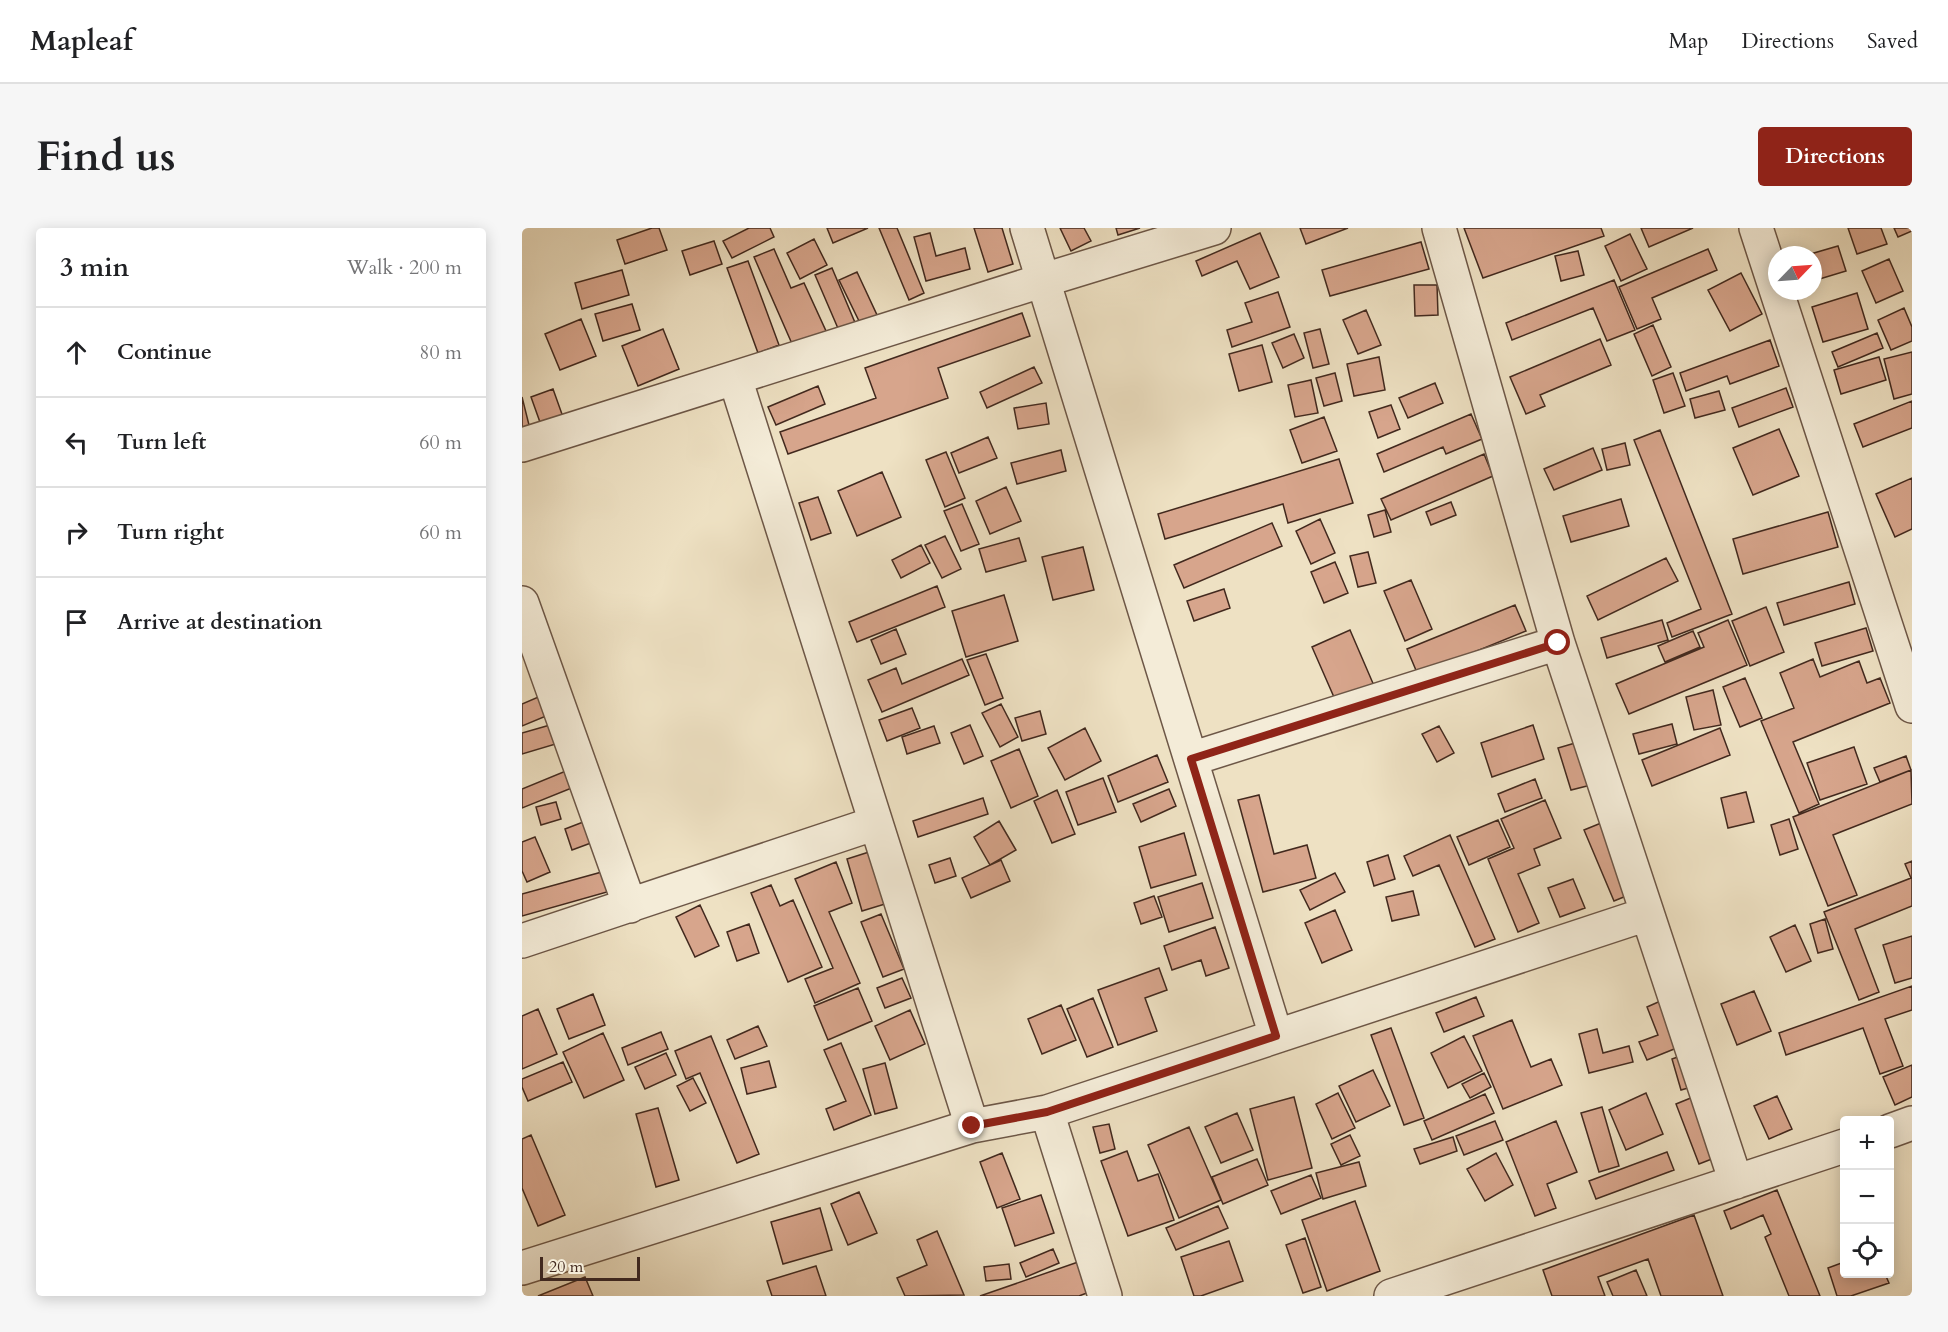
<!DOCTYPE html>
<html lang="en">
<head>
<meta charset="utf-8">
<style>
  body { margin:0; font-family:Cardo,serif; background:#f6f6f6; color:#202124 }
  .controls { position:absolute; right:18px; bottom:18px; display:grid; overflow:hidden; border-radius:6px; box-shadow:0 3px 15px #0003 }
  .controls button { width:54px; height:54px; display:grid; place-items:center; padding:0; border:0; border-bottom:2px solid #e0e0e0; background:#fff; color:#202124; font:30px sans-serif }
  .compass { position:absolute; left:1246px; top:18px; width:54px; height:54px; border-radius:50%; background:#fff; box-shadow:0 3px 15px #0003; rotate:65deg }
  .scale { position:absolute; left:18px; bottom:15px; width:100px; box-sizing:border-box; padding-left:6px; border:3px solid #42291e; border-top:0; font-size:16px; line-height:21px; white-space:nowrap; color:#42291e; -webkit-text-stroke:4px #f4ecd8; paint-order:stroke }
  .stop { position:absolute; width:18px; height:18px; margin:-14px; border:4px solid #8f2418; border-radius:50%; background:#fff }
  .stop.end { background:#8f2418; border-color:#fff; box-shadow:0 2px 6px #0008 }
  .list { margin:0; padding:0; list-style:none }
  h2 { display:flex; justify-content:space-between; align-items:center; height:78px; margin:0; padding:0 24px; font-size:26px }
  h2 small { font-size:20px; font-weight:400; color:#757577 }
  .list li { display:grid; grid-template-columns:39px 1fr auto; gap:18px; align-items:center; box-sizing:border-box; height:90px; padding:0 24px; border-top:2px solid #e0e0e0 }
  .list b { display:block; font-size:22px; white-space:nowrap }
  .list em { font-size:20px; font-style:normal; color:#757577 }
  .icon { flex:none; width:33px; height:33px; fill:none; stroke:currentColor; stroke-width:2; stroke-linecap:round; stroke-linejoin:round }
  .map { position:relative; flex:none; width:1390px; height:1068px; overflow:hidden; border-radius:6px }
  header { display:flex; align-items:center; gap:36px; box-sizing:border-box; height:84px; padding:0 30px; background:#fff; border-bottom:2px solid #e0e0e0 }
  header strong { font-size:28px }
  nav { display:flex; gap:33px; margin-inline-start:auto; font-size:21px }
  .intro { display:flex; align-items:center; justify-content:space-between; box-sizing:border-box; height:144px; padding:0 36px }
  h1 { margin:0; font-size:42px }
  .button { padding:15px 27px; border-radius:6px; background:#8f2418; color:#fff; font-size:21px; font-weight:700 }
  main { display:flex; gap:36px; padding:0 36px }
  aside { flex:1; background:#fff; border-radius:6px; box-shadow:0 3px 15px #0003 }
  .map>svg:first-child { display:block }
</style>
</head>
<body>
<header>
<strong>Mapleaf</strong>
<nav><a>Map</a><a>Directions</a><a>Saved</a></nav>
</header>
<div class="intro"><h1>Find us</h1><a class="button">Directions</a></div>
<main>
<aside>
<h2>3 min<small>Walk · 200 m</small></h2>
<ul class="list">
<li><svg class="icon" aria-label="ahead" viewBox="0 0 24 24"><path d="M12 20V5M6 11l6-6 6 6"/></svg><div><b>Continue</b></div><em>80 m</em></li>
<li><svg class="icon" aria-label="left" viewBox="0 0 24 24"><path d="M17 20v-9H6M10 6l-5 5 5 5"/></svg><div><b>Turn left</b></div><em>60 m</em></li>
<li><svg class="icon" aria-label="right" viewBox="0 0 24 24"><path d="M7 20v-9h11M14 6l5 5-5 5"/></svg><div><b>Turn right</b></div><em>60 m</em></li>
<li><svg class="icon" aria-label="arrive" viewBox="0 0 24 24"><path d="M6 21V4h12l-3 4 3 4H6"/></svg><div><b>Arrive at destination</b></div></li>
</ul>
</aside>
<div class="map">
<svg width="1390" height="1068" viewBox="0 0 1390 1068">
  <rect width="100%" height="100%" fill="#eee1c3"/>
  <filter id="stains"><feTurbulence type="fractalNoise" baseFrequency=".00333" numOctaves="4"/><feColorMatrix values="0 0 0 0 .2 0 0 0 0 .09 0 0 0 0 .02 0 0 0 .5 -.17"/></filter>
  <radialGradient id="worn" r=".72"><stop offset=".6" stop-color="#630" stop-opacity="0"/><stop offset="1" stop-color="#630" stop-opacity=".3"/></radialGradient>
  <!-- building -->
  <path fill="#d7a58c" stroke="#42291e" stroke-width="1.5" d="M130,0h7l8,22 -42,14 -8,-24z
    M227,0h21l4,9 -42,21 -9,-17z
    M305,0h41l-35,15z
    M357,0h18l27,65 -15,7z
    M452,0h28l11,36 -25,8z
    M538,0h24l7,13 -20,10z
    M594,0h24l-22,7z
    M778,0h48l-42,16z
    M942,0h137l3,8 -121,42z
    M1119,0h52l-44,19z
    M1326,0h33l6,16 -30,10z
    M1372,0h18v3l-14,6z
    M408,5l6,23 29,-8 5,21 -44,12 -12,-44z
    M738,5l19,44 -29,12 -13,-28 -35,15 -6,-15z
    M1108,6l17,35 -26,12 -16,-35z
    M292,11l13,26 -27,14 -13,-26z
    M192,13l8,23 -32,11 -8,-24z
    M899,14l8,27 -99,27 -8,-26z
    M1316,18l8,25 -33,10v-26h-6z
    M252,21l17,39 13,-5 22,48 -33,15 -39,-89z
    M1186,21l9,21 -65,28 9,21 -24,10 -18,-42z
    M1056,23l6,24 -23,6 -6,-25z
    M1367,31l14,32 -27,12 -14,-32z
    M226,33l31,84 -21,8 -31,-85z
    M310,40l24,57 -16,8 -25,-58z
    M100,42l7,25 -47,14 -7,-26z
    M335,44l20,43 -17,8 -21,-43z
    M1219,45l21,41 -32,17 -22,-41z
    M1092,52l21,50 -28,11 -14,-33 -81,32 -6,-17z
    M892,57h23l1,30 -23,1z
    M756,64l12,35 -58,20 -5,-17 25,-8 -7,-19z
    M1335,65l11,36 -45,13 -11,-35z
    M110,76l8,26 -37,11 -8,-27z
    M1382,80l8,19v14l-21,9 -13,-30z
    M844,82l15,35 -23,9 -15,-34z
    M500,85l8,23 -92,32 10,30 -160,56 -8,-22 96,-34 -11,-30z
    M59,91l15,37 -36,14 -15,-36z
    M1131,97l18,42 -19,9 -18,-42z
    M141,101l16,40 -41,17 -16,-40z
    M798,101l9,35 -16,4 -9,-35z
    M1355,105l6,15 -45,19 -6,-15z
    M772,106l10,24 -21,10 -11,-25z
    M1078,111l11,26 -71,30 5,11 -19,8 -16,-37z
    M1248,112l9,26 -49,18 -3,-8 -41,15 -6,-18z
    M740,117l10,37 -33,9 -10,-37z
    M1390,124v42l-18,5 -10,-40z
    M857,129l6,33 -31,6 -7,-32z
    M1357,129l7,23 -45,14 -7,-24z
    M512,139l8,16 -55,25 -7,-16z
    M813,145l7,28 -18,5 -8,-28z
    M1151,145l12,33 -21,7 -11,-33z
    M789,152l7,33 -23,4 -7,-32z
    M913,155l8,20 -35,15 -9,-20z
    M296,158l7,18 -49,21 -8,-18z
    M1264,160l7,19 -54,20 -7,-19z
    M31,161l10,28 -22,8 -10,-28z
    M1197,163l6,19 -30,8 -5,-19z
    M0,169l8,32 -8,2z
    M1390,173v27l-49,19 -9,-23z
    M524,175l3,21 -31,5 -4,-21z
    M869,177l9,24 -22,9 -9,-26z
    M949,186l11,25 -36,15 -3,-7 -59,25 -7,-18z
    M802,189l13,34 -35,12 -12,-33z
    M1257,201l20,47 -46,19 -20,-47z
    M1138,202l72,184 -60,23 -5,-14 34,-14 -67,-169z
    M466,209l9,21 -38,15 -8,-20z
    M1103,215l5,22 -23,5 -5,-21z
    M1071,220l9,22 -48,20 -10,-21z
    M539,222l5,21 -49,13 -6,-21z
    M424,224l19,46 -20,9 -19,-47z
    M962,226l9,22 -102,44 -10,-21z
    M817,231l14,44 -65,20 -5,-19 -118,35 -7,-25z
    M360,244l19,45 -44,19 -19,-45z
    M1390,250v51l-17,8 -19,-43z
    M484,259l15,34 -31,13 -14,-33z
    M296,269l13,36 -20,7 -12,-37z
    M1099,271l8,27 -58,16 -8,-26z
    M929,274l5,13 -25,10 -5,-13z
    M440,276l17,40 -18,7 -17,-40z
    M863,282l6,22 -17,5 -6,-22z
    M1306,284l10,35 -95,27 -10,-35z
    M798,291l15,34 -24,11 -15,-33z
    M750,295l10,23 -98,42 -10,-23z
    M423,308l16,33 -19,9 -17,-33z
    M497,310l7,23 -40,11 -7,-23z
    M399,317l9,18 -29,15 -9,-18z
    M561,319l11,43 -41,10 -11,-43z
    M846,324l8,31 -18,4 -8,-31z
    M1144,330l12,23 -80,39 -11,-24z
    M813,334l13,31 -24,10 -13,-31z
    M889,352l21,49 -27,12 -21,-50z
    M1327,354l6,22 -71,21 -7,-22z
    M415,358l8,21 -88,35 -8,-20z
    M702,361l6,19 -36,13 -7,-20z
    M482,367l14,46 -52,16 -14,-46z
    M993,377l11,26 -108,44 -11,-26z
    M1244,379l18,45 -34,14 -18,-45z
    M1140,392l6,20 -61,18 -6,-20z
    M1206,392l19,45 -118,49 -13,-30 88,-37 -6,-14z
    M1344,400l7,23 -51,15 -7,-23z
    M374,401l10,25 -25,10 -10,-24z
    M828,402l25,58 -38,16 -25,-57z
    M1171,403l7,16 -35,15 -7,-16z
    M464,426l17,44 -18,7 -18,-45z
    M440,431l7,16 -87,37 -14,-32 28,-12 6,16z
    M1291,431l7,18 39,-16 8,22 13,-5 10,25 -97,39 26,62 -20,9 -38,-92 33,-13 -14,-35z
    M1223,450l17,40 -22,9 -17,-40z
    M1191,462l8,35 -27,5 -8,-33z
    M28,464l8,19 -36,15v-22z
    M479,476l17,33 -18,10 -18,-34z
    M390,480l8,20 -33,13 -8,-21z
    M518,483l6,23 -24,7 -7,-23z
    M42,493l5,19 -47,14v-21z
    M1150,496l5,20 -38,10 -6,-20z
    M448,497l13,31 -19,8 -13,-31z
    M1011,497l11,34 -52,18 -11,-34z
    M412,498l6,17 -33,11 -5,-17z
    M917,498l15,27 -17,9 -15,-28z
    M563,500l16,33 -36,19 -17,-32z
    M1198,500l10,27 -78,31 -10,-26z
    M1060,513l13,43 -24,6 -13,-42z
    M1332,519l13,37 -47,16 -13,-37z
    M497,521l19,47 -27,12 -20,-47z
    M635,527l11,27 -50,20 -10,-26z
    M1384,528l5,14 -31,12 -6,-14z
    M56,538l6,17 -62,25v-19z
    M1389,542l1,34 -79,31 24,60 -29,11 -35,-89z
    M581,550l13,34 -38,13 -12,-33z
    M1013,551l7,19 -37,14 -7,-18z
    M647,561l7,17 -35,16 -8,-18z
    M535,562l18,44 -23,9 -18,-42z
    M1224,564l8,30 -26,6 -7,-30z
    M737,567l15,59 33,-9 9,33 -53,14 -25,-92z
    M461,570l5,16 -70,23 -5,-16z
    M1023,572l16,38 -27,11 6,16 -22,9 21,49 -21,9 -30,-73 26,-11 -13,-29z
    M34,574l5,17 -20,6 -5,-18z
    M69,591l8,21 -27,10 -7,-21z
    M1267,591l9,30 -18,6 -9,-30z
    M976,592l12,27 -41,18 -12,-28z
    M477,593l17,29 -26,15 -16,-28z
    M1084,593l30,71 -22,9 -30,-71z
    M662,605l12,42 -45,13 -12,-41z
    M928,607l45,104 -20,8 -36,-82 -26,11 -9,-20z
    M13,609l15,35 -23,10 -5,-11v-29z
    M347,624l16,52 -23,7 -15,-52z
    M866,627l7,24 -21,7 -7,-24z
    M428,630l6,18 -21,7 -6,-18z
    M479,632l9,21 -39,17 -9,-20z
    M1390,633v45l-57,23 24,63 -20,8 -35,-88 87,-34 -6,-14z
    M314,634l16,41 -23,9 31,71 -45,20 -10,-24 28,-11 -38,-89z
    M87,642l5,20 -92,26v-22z
    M813,645l10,19 -35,18 -10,-20z
    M1051,651l12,29 -25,9 -12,-29z
    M680,655l11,35 -44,14 -11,-35z
    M249,657l9,21 13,-6 29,67 -34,15 -37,-89z
    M891,663l6,24 -27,6 -6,-24z
    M632,668l8,21 -21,7 -7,-21z
    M178,677l19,41 -24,11 -19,-40z
    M813,682l17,40 -30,13 -17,-40z
    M359,686l23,55 -21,8 -22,-55z
    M1303,691l8,30 -15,4 -8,-29z
    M227,696l10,29 -22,8 -10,-29z
    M1273,697l16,36 -25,11 -16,-35z
    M693,699l14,41 -23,8 -5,-16 -29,10 -8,-24z
    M1390,708v42l-17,5 -12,-38z
    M637,740l8,22 -22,8 12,33 -39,14 -20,-55z
    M380,750l9,20 -26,10 -8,-20z
    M1390,758v24l-27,9 18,47 -23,8 -17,-46 -77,27 -7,-22z
    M336,760l14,33 -44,19 -14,-34z
    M1232,763l17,40 -34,14 -16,-41z
    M71,766l12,31 -36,14 -12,-30z
    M954,769l8,19 -40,16 -8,-19z
    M571,770l20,49 -26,10 -20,-48z
    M1143,771l19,46 -37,15 -8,-18 19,-7 -11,-28z
    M539,777l15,35 -34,14 -14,-35z
    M16,781l19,45 -35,15v-53z
    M388,782l15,34 -35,16 -15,-34z
    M990,792l19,47 20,-8 11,26 -59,24 -30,-73z
    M236,798l9,20 -32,13 -8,-19z
    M869,800l33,90 -20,7 -33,-90z
    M1075,801l6,24 26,-7 4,16 -44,11 -10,-39z
    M139,804l7,17 -40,16 -6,-17z
    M81,805l21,47 -40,18 -21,-46z
    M189,808l48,118 -22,9 -37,-90 -14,6 -11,-28z
    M942,808l18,35 -34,17 -17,-35z
    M319,815l30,72 -37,15 -8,-21 20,-8 -22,-51z
    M144,825l10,22 -31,14 -10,-22z
    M1164,826l9,32 -14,4 -9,-31z
    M247,833l7,26 -29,7 -6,-26z
    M41,834l9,20 -44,19 -6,-14v-8z
    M363,835l12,45 -22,6 -12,-45z
    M1390,837v32l-17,8 -12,-28z
    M851,842l17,36 -34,16 -17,-36z
    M962,845l7,14 -21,11 -8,-14z
    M171,850l13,25 -16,8 -13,-25z
    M816,865l17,35 -23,11 -16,-35z
    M1124,865l17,41 -37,16 -17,-40z
    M963,866l9,19 -62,27 -8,-19z
    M1176,867l24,60 -23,9 -23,-60z
    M1255,868l15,33 -23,10 -15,-33z
    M772,869l18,71 -44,12 -18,-71z
    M1080,879l17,59 -20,6 -18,-59z
    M136,880l21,72 -23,7 -20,-73z
    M715,885l16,37 -32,13 -16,-36z
    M973,893l8,19 -39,15 -8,-19z
    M1034,893l21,51 -30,12 9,24 -21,8 -29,-74z
    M587,896l6,25 -15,4 -7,-26z
    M667,899l32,73 -42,18 -31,-73z
    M9,907l34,80 -27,11 -16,-38v-49z
    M828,907l10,21 -19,9 -10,-21z
    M931,909l4,14 -37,13 -6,-15z
    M605,923l11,30 20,-7 16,46 -46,16 -27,-75z
    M1145,924l7,18 -78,29 -7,-18z
    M480,925l18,46 -23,9 -17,-46z
    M974,925l17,32 -28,16 -18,-32z
    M735,931l11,26 -45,19 -11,-27z
    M837,934l7,24 -43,13 -7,-26z
    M789,947l10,23 -40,16 -10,-23z
    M1255,962l43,106h-31l-24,-59 6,-3 -8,-19 -32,14 -7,-18z
    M337,964l18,41 -29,12 -17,-41z
    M519,967l13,38 -39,13 -13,-38z
    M833,973l25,70 -53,20 -25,-71z
    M696,978l10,22 -52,22 -10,-22z
    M298,980l12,42 -49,14 -12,-42z
    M1172,987l29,81h-62l-13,-37 -50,18 7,19h-53l-9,-26z
    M415,1003l27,64 -59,1 -8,-18 30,-13 -10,-25z
    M783,1010l16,49 -18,6 -17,-48z
    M707,1013l14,40 -42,15h-7l-13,-39z
    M531,1021l6,14 -33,14 -6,-14z
    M559,1033l11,30 -13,5h-99z
    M1322,1034v12h41l4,9 -38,13h-14l-9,-28z
    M487,1036l2,15 -25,2 -2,-14z
    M294,1038l10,30h-54l-5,-15z
    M1114,1042l11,26h-34l-6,-14z
    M63,1049l8,19h-55z"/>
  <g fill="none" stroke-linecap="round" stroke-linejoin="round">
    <!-- minor casing -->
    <g stroke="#6d5747" stroke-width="36">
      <path id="minor" d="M505,0l249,808
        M917,0l119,415 178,539
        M1234,0l156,478
        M213,150l237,748
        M0,217l522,-165 170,-52
        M0,375l108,303
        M669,531l367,-116
        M0,713l354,-118
        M525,884l58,184
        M1368,903l22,-8
        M0,1040l450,-142 75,-14 600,-198
        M869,1068l453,-150"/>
    </g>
    <!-- minor -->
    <use href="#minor" stroke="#f4ecd8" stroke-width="33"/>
  </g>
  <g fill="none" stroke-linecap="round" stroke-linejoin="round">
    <!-- route -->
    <path stroke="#8f2418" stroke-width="8" d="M450,898l75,-14 229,-76 -85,-277 367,-116"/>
  </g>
  <rect width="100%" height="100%" filter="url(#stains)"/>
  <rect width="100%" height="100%" fill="url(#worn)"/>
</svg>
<div class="controls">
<button>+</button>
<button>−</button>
<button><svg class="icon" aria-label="locate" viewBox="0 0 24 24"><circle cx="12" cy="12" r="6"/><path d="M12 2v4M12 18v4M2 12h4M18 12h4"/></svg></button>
</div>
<svg class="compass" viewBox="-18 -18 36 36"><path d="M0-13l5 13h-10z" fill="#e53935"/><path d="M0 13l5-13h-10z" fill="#757577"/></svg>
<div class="scale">20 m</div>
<div class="stop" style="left:1036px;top:415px"></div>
<div class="stop end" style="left:450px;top:898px"></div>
</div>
</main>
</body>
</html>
